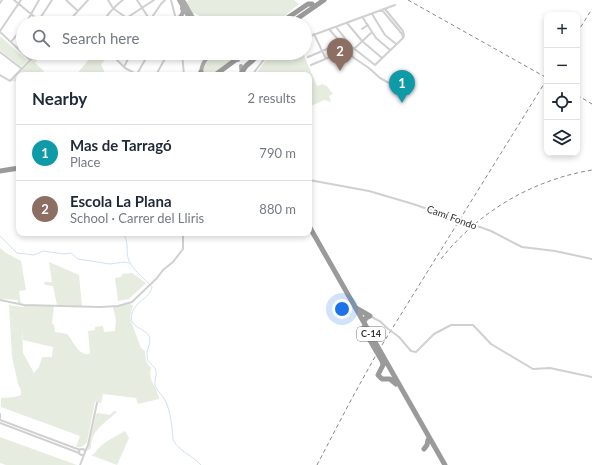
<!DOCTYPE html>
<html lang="en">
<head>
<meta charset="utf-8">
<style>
  body { margin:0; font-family:Lato,sans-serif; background:#f2f2f3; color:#1f2937 }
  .controls { position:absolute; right:12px; top:12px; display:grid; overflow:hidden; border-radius:8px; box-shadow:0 2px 6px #0003 }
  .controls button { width:36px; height:36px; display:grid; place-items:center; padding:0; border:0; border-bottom:1px solid #e0e1e3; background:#fff; color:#1f2937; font:20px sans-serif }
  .you { position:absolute; left:342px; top:309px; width:14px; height:14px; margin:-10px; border:3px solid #fff; border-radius:50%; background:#1a73e8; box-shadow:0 0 0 6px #1a73e833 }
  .badge { display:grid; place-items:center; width:26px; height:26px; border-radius:50%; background:#e63946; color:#fff; font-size:13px; font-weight:700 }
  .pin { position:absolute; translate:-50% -33px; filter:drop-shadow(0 1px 2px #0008) }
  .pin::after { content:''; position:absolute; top:21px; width:14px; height:12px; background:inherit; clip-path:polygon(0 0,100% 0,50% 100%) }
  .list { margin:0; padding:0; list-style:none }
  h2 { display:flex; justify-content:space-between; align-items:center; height:52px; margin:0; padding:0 16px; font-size:17px }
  h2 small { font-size:13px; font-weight:400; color:#747a83 }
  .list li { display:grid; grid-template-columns:26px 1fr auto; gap:12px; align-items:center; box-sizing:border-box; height:56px; padding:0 16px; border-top:1px solid #e0e1e3 }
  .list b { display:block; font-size:15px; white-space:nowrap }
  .list p { margin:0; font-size:13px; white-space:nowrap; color:#747a83 }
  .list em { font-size:13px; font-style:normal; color:#747a83 }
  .icon { flex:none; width:22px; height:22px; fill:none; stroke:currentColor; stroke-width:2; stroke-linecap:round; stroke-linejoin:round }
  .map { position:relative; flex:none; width:592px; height:465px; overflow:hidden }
  .search { position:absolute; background:#fff; box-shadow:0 2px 6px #0003; left:16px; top:16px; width:296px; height:44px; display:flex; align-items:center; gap:10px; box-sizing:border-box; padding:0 14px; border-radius:22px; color:#747a83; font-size:15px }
  .panel { position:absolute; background:#fff; box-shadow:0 2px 6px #0003; left:16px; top:72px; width:296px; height:164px; border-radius:8px }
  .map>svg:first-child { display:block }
</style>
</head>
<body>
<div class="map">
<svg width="592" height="465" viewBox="0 0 592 465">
  <rect width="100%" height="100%" fill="#fff"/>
  <!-- green -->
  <path fill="#e6ecdf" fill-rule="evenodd" d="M189,0h105l5,4 -23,19h-61l-12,-6 -3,1v-2l-6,-3 -1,2 -7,-13z
    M0,36l26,23 1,2 -5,5h-2l-20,-16z
    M38,53h5l-8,10 9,8 -4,4h-21v7l-7,-1z
    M94,53h4l1,3 2,1 4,-3 3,3 -7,7 4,9 -4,2h-25z
    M271,53h32l14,33 6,-2 2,2 1,-1 7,9 -4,2 2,6 -7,-2 -15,7v-32h-54z
    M218,54l8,1 7,4 -22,16h-8c0,-11 6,-17 15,-21z
    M0,248l6,5 15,8 5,29 -7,1 2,13 -3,-1 -1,-3 -17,-1z
    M49,262l30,13 3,31 -25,-1 -4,-19 -8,-1 -1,-3h8z
    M132,273l14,10 -17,16 -11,2 -3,-23 6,-1 1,-3z
    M129,304l4,1 -2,7 -1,6 9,25 2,5 4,3c0,6 1,13 6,16 -4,14 7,20 8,32l-21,5 -2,-6 -33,-4 -2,9 -6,-1 -8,40c-3,4 -6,6 -11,5l4,-11 -79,-29v-9l14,-1 6,-2v-5l-3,-6 -6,-28 -3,-51 15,2v-1h30l-2,17 2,2 1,7 12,2c7,7 10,21 22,20l1,-1 -2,-22 7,-1v-3l8,-1 1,6 11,-1 1,-11 -3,-13zM22,324l1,16 30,7 -1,10h-10l-3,10 -5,6 -11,-20z
    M114,411l3,1c-11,10 -27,19 -26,36l-4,3 9,-37 2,-1 12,2z
    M125,431l4,7 -12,27 -26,-10 3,-1c8,-12 19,-16 31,-23z
    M0,437l8,3 69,25h-71l-6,-2z"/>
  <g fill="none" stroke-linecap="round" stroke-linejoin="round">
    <!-- stream -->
    <path stroke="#cfe2ee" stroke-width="1" d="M123,233c6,10 3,15 5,25 2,10 17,21 24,29 -1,10 -16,14 -20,26 -4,15 13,15 17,23 3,6 -3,14 -2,20 0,8 8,9 9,15 1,5 -2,10 -1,15 3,6 9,11 11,16 5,12 6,25 7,38 8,13 19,15 28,25
      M0,236l17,17 17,2 9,-4 21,3 7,-1 7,6 32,5 14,-2 5,1"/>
    <!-- street -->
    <path stroke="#d0d0d0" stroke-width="2" d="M14,0l28,23
      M66,0l12,11
      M108,0l5,8
      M137,0l13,20
      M171,0l6,23
      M0,3l2,-3
      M114,9l20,14
      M382,10l20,24 1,4 1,-2 -1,-5 -18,-22
      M372,14l13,21 11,9
      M71,18l5,5
      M363,18l13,20 14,12
      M176,19l3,-3h4l2,3v4
      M26,23l13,-23
      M37,23l15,-23
      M67,23l21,-23
      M101,23c7,-8 13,-17 22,-23
      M119,23l35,-23
      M148,23l13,-19 4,-4
      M347,23l15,18 20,17
      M336,27l16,20 23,18 28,-27
      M329,29l25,29 15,10 11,10 29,16
      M362,29l6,-4
      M0,31l21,-31
      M0,32l30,28
      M314,34l12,25
      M305,38l90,-33
      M11,42l12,-15
      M17,48l6,-6
      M354,49l18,-17
      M0,52l22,17
      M110,53l15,15 13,7
      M182,53l2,22
      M308,57l33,-14
      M311,65l36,-15
      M124,67l7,-14
      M137,74l12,-21
      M0,75l10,6 27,-28
      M156,75l12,-22
      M252,75l17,-22
      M309,180l60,11 44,13 41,14
      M480,227l11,4 31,16 33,4 37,8
      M0,300l24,5 76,2 18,-1 14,-4 25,-24 6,-8 10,-8 10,-13v-16
      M370,316l11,6 6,6
      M399,337l12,14 5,1 18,-18 17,-9h22l18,19 42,25 17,-1 42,9
      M0,414v4
      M0,420l80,30
      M0,423l79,30
      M79 452a3 3 0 1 1 6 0a3 3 0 1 1-6 0Z
      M85,452l3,-7 9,-42
      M80,465l4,-10"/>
    <!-- primary -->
    <path stroke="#ababab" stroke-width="4" d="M179,0l13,23
      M183,0l13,23
      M181,16l2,-4 -1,-4
      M228,53l5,3
      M241,66l1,9
      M201,75c0,-10 4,-18 14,-22"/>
    <!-- highway -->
    <path stroke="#9a9a9a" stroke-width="5" d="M280,23l28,-19h4
      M291,23l33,-23
      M242,72l4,-6 15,-13
      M199,75l2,-3
      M215,75l30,-22
      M0,171l19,-3
      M309,226l136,239
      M356,308l14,8 -4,2 -2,4
      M364,327v3l18,31 1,4 -5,10 4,4h8l6,5
      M424,449l3,-4 1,-5"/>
    <!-- rail -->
    <path stroke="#888" stroke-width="1" stroke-dasharray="4 3" stroke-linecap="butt" d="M408,0l139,78
      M577,33l15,-24
      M577,95l15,9
      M441,259c37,-47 91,-79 151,-89
      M382,345l165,-266
      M317,465l34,-65 25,-45"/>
    <!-- street-bridge -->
    <path stroke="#d0d0d0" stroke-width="2" d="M454,218l26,9
      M387,328l12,9"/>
    <!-- primary-bridge -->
    <path stroke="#ababab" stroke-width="4" d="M233,56l5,4"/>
  </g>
  <g text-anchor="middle" stroke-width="4" stroke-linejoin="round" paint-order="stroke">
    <!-- shield labels -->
    <rect fill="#fff" stroke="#707070" stroke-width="1" x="357" y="327" width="28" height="14" rx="3"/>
    <g font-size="9" font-weight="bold" fill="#333">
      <text x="371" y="337">C-14</text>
    </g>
    <!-- street labels -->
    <g font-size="10" fill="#333" stroke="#fff">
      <text transform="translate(452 217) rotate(20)" y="4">Camí Fondo</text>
    </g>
  </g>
</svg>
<div class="controls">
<button>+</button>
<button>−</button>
<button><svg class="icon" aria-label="locate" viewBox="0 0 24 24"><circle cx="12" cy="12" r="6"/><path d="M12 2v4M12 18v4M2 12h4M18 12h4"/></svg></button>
<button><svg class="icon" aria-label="layers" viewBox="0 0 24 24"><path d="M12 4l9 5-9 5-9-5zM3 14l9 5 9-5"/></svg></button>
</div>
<div class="you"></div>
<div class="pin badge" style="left:402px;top:103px;background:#0f9aa8">1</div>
<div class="pin badge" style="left:340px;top:71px;background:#8d6e63">2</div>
<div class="search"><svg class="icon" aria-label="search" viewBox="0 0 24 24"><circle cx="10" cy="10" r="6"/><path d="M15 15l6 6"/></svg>Search here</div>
<section class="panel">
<h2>Nearby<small>2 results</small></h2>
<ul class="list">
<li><span class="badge" style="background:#0f9aa8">1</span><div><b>Mas de Tarragó</b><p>Place</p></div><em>790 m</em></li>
<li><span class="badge" style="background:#8d6e63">2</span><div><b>Escola La Plana</b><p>School · Carrer del Lliris</p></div><em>880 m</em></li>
</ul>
</section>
</div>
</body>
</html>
